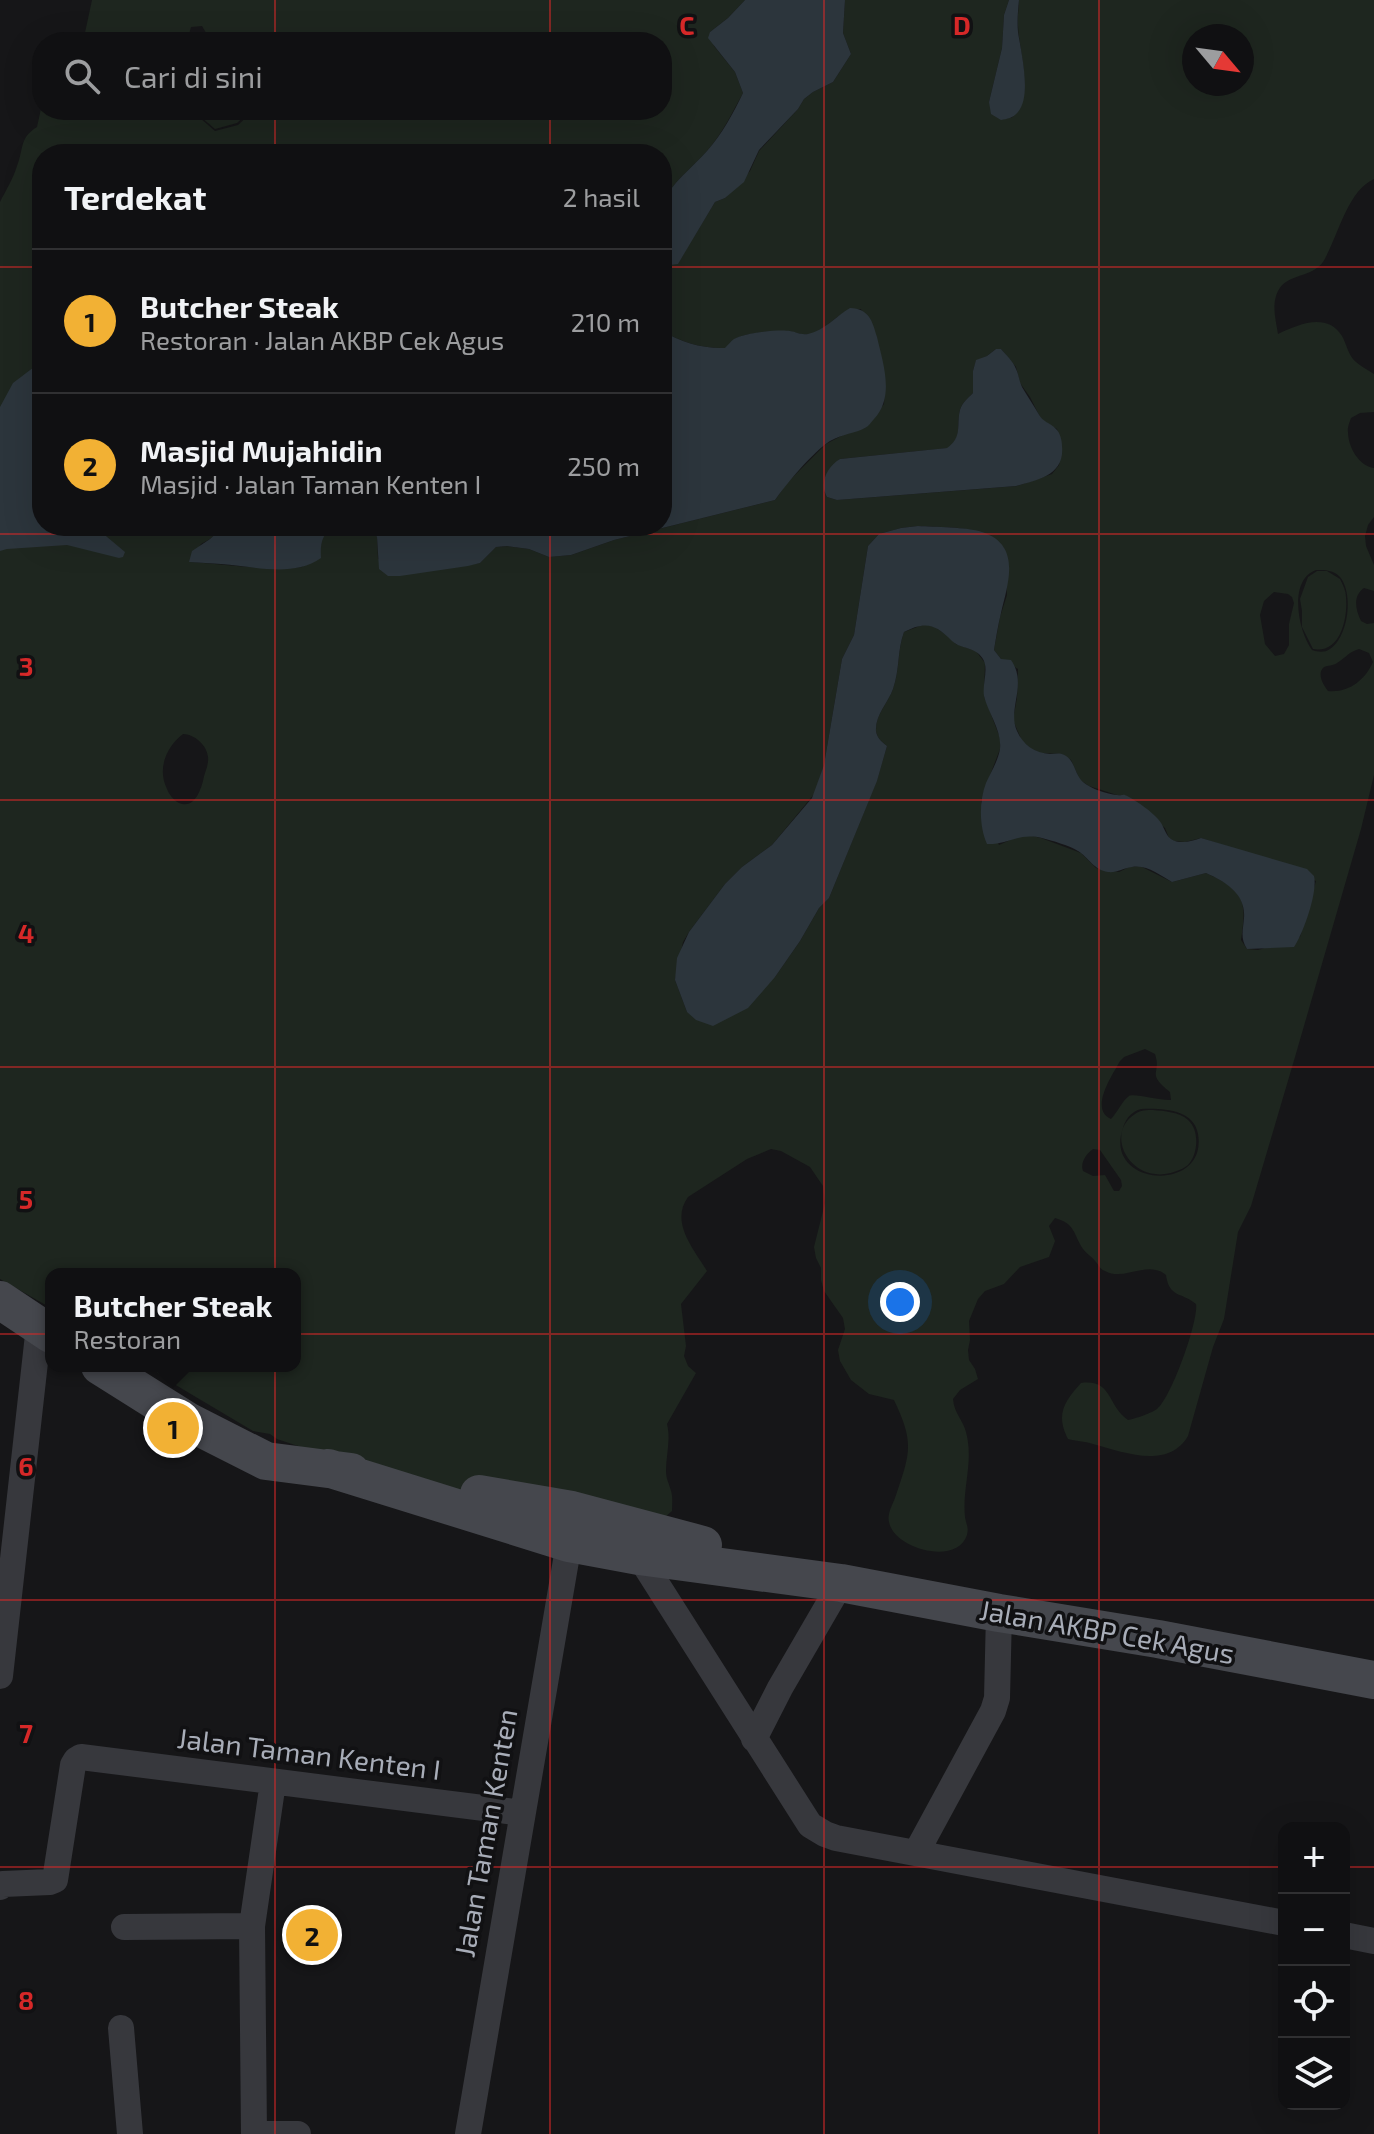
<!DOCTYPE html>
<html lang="id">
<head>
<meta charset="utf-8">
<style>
  body { margin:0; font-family:"Exo 2",sans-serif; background:#19191b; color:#f1f3f6 }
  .controls { position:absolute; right:24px; bottom:24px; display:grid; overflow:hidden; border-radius:16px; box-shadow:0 8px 32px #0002 }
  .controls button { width:72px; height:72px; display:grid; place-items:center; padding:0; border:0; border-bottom:2px solid #303032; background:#101012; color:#f1f3f6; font:40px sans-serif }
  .compass { position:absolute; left:1182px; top:24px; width:72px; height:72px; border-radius:50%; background:#101012; box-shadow:0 8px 32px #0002; rotate:119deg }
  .you { position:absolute; left:900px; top:1302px; width:28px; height:28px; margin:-20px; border:6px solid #fff; border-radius:50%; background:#1a73e8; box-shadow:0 0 0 12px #1a73e833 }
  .badge { display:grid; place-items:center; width:52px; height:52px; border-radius:50%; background:#f2b134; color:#111; font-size:26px; font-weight:700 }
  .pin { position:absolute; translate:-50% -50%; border:4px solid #fff; box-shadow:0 2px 8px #0006 }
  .popup { position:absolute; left:45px; top:1268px; width:256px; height:104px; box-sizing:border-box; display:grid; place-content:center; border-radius:16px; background:#101012; filter:drop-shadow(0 2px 6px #0005); font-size:26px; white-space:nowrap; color:#9c9d9f }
  .popup b { font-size:30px; color:#f1f3f6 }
  .popup::after { content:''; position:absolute; left:50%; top:100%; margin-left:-16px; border:16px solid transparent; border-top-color:#101012 }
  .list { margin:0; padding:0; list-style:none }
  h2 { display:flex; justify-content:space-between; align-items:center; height:104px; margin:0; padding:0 32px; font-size:34px }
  h2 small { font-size:26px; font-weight:400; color:#9c9d9f }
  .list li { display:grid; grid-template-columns:52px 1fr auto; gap:24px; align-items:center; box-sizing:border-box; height:144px; padding:0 32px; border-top:2px solid #303032 }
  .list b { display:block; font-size:30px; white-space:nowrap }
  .list p { margin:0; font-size:26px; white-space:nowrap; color:#9c9d9f }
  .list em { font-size:26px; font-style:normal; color:#9c9d9f }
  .icon { flex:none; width:44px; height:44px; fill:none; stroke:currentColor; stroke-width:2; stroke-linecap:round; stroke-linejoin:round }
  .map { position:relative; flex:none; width:1374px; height:2134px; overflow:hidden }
  .search { position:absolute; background:#101012; box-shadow:0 8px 32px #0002; left:32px; top:32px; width:640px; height:88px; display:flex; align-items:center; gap:20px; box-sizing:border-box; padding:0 28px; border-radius:32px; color:#9c9d9f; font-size:30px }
  .panel { position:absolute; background:#101012; box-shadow:0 8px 32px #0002; left:32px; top:144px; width:640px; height:392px; border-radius:32px }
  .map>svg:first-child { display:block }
</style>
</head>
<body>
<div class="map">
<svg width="1374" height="2134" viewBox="0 0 1374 2134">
  <rect width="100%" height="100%" fill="#161618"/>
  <!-- green -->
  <path fill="#1e261f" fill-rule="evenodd" d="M92,0h653l-17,18 -18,14 4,14 21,26 8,21c-11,20 -21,41 -36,58 -16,18 -35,31 -45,53v-50h-620v372h182l-14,13 -9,5 -11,18c37,2 74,9 112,5l18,-19 3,-11 6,-8 7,-3 34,1 7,10 1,22 80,8 22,-4 16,-16 11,-1 22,3 20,8 22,-2 43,-15 161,-40 12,-17 39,-39 19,-10 20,-6 19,-24 1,-22 -24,-73c-24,-1 -29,19 -50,25 -8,2 -12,-1 -19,-2 -11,-3 -48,1 -57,7 -2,1 -8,8 -9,9 -23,1 -45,-6 -64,-17v-65l16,-3 37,-61 10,-4 25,-27 9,-20 39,-42 6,-10 9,-7 20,-10 18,-28 -8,-21 2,-33h164l-5,15 -2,33 -13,54 22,16c25,-20 8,-65 7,-92 -1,-9 1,-17 1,-26h355v179c-27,12 -36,58 -51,83 -11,16 -36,11 -45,29 -7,14 -2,29 0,43 21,-10 49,-22 64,2 4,7 6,17 11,23 5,6 15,11 21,15v38l-14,1 -9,5c-1,3 -4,10 -3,14 0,15 11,34 26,36v49l-6,8 -3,11 1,10 8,19v26l-10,-3c-11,8 -9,20 -3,33l6,3 7,-1v152l-13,54 -66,228 -44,149 -13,26 -14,87 -11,28 -25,89c-20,34 -65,16 -95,8 -9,-3 -17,-3 -25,-5 -13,-25 -3,-38 13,-56 32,-4 26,23 47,37 6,-1 24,-7 29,-11 14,-10 42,-89 39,-105 -14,-12 -27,-6 -30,-29 -19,-16 -41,7 -61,-4 -5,-2 -5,-4 -9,-9 -4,-5 -9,-8 -13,-13 -10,-15 -7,-25 -28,-31l-6,8 6,15 -6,16 -29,10 -16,17 -19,7 -7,8 -9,22 1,19 -2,10 1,10 6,9 3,10 -18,11 -7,9c1,14 10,21 13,33 8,30 -4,56 -1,85 1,7 4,10 2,18 -10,31 -73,14 -78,-13 -2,-8 3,-16 6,-24 15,-45 20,-54 -1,-98l-25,-6 -18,-14 -11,-19 -2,-11 7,-21 -2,-11 -19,-27 -3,-11v-12l-5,-10 -2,-11 11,-44 -2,-17 -13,-19 -29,-16 -10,-2 -24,10 -59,38c-18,25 5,51 19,74l-26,33 5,42 -2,10 4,10 8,7 -29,51c4,16 -1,31 -1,47 0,8 3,12 5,20 2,6 1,13 1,20l-8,7 -64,7 -263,-66 -60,-20 -7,-5 -17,-3 -84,-50 -21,-15h147v-92h-244v34l-51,-29v-1077c6,-12 13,-23 17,-36 7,-17 2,-28 20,-39l5,-23v6h153l5,8 15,13 23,-6 16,-15h408v-68h-383l-14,-8 -12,8h-45v-6l-6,-10 -11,1 -4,15h-104zM1194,36h48v48h-48zM996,349h5l15,18 4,16 10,14 10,20 7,7 10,5 5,21 -3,15 -7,9 -35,12 -180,14 -10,-3 -3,-5 16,-33 108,-11c15,-11 8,-23 12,-38 2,-7 8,-12 13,-17v-22l3,-10 11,-5zM918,526c31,2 64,-2 86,22l3,47 -7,22 -6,33 7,9 17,10 -1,29 -4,22 9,21 8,7 10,5 22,1 9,6 9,20 9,6 28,9h5l43,33 4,10 5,3 11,1 16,-4 31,10 84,33 -16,56 -42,13 -11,-1 -6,-9c6,-40 4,-49 -35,-67l-34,9 -32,-16 -11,1 -10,5 -23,-4 -15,-15 -40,-15 -13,-3 -11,2 -18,8 -18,-43 3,-11 16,-42v-11l-16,-42 1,-33 -9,-12 -20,-7 -7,-7 -14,-10 -10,-3 -21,8c-7,19 -4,37 -11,57 -5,14 -18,26 -17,42 1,7 5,10 11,15l-10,34 -48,118 -10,10 -19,33 -25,36 -88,35 -12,-32 8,-38 6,-10 36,-48 17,-17 30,-22 43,-52 9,-28 18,-106 12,-24 14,-89 11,-12 22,-6zM1316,570c9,0 18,0 24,7 14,17 8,60 -10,72 -6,4 -12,3 -18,1 -14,-19 -24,-70 4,-80zM1274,592l14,2 4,3 2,6 -5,21v21l-5,9 -9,2 -10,-12 -5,-29 4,-14zM1359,649l10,4 4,9c-8,18 -24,31 -45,29 -4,-5 -12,-17 -4,-24 4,-2 9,-1 13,-4 10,-6 10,-10 22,-14zM183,734c11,0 24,11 25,23 1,9 -4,16 -5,24 -3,11 -9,28 -24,22 -6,-3 -10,-9 -12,-14 -10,-20 -1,-42 16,-55zM1145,1049l10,5c7,21 -10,18 15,38l1,8c-10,1 -37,-7 -42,-4 -7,5 -12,17 -18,23 -22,-10 1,-43 9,-58l4,-4zM1141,1109c20,-1 53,0 57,25 10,59 -92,53 -76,-3 3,-11 8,-19 19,-22zM1093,1149l7,1 21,30 1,6 -3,5h-5l-9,-16 -12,1 -10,-5c-3,-8 3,-17 10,-22z
    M197,110h54l-14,13 -22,6 -14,-12z
    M1317,571h10l13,8c3,6 6,12 6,18 2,22 -6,57 -33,52l-11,-22v-16l-2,-12 8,-22z
    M1153,1110c11,1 27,2 35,10 12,10 10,35 0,45 -6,5 -16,8 -23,9 -37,5 -60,-41 -30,-60 5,-4 12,-4 18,-4z"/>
  <!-- water -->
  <path fill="#2c353c" d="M745,0h100l-2,33 8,21 -18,28 -20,10 -9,7 -6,10 -39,41 -15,32 -19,16 -10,4 -37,62 -16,2v-62c10,-22 29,-35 45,-53 15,-17 26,-37 36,-58l-8,-21 -27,-34 2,-6 18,-14z
    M1009,0h10c-1,11 -2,21 -1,32 3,20 14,64 0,80 -5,6 -11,7 -17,8l-10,-6 -2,-12 13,-54 2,-33z
    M850,308c19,1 22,12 27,29 6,26 18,60 -3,82 -3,3 -5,7 -9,9 -9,5 -23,6 -35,13 -17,11 -43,42 -55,59l-161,40 -43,15 -22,2 -20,-8 -22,-3 -11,1 -16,16 -12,3 -68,10h-12l-9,-7 -2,-32 -9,-11h207l4,2 14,-2h69v-195c19,11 41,18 63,17 3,-3 6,-7 9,-9 9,-6 45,-10 56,-8 7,1 10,4 18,3 16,-3 28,-18 42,-26z
    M996,349h5c5,6 12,12 15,20 3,6 3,12 6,18 5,9 11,17 16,26 5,10 12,9 18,16 4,3 6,12 6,17 3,29 -24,34 -46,40l-179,14 -10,-3c-8,-14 0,-30 13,-38l107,-11c16,-11 9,-23 13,-38 2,-7 8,-12 13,-17v-22l3,-11 11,-4z
    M42,361v165h52l31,26 -2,5 -4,1 -52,-13 -60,4 -7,2v-144l13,-24z
    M224,526h112c-14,6 -16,18 -15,32 -28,20 -68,8 -100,6 -10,-1 -21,-1 -32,-2l3,-11 18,-12z
    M918,526c17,1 49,1 64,6 40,13 26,51 19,81 -3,12 -5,25 -7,37l7,9 10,1c17,24 -4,49 6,71 6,14 18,22 33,23 4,0 8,-1 12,0 13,4 12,20 21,28 8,7 24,12 34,13 9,1 4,-2 12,2 9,5 22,14 29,22 6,6 7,16 13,20 9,6 21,2 30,-1l106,31 7,7c4,16 -11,58 -20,71l-47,2c-7,-11 -4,-18 -3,-31 2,-24 -18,-36 -38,-45l-34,9c-12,-7 -26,-18 -40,-15 -9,1 -15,6 -24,5 -14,-2 -19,-14 -30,-21 -10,-6 -25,-10 -36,-13 -23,-6 -35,7 -55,6 -8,-18 -8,-43 -1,-61 5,-11 12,-22 14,-34 2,-19 -12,-36 -16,-53 -2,-12 5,-27 -1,-37 -8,-13 -21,-9 -31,-18 -17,-17 -26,-20 -48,-9 -7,19 -4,37 -11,57 -5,14 -18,26 -17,42 1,7 5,10 11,15l-10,35 -48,117 -10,10 -19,33 -25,36 -27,31 -35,18 -17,-6 -9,-8 -12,-32 2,-22 12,-26 36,-48 17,-17 30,-22 40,-47 12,-33 18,-106 12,-24 14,-89 11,-12 22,-6z"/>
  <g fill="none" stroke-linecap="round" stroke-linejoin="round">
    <!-- minor -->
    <path stroke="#37383d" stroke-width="26" d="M639,1556l171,269 15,9 11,4 448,85
      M0,1676l39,-350
      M754,1739l26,-51 61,-105
      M916,1853l77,-142 4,-13 2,-85
      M0,1887l3,-3 47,-2 5,-2 18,-115 3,-5 5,-3 441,56
      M124,1927l128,-1
      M1344,1935l30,6
      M121,2028l9,106
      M254,2134l-2,-208 21,-144
      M255,2134h43
      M468,2134l101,-591"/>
    <!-- secondary -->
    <path stroke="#45474d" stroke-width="38" d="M0,1300l51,34
      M100,1366l89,56 77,39 85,11
      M328,1468l241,75 70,13 202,27 158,30 159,26 216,41
      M479,1494l93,16 131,35"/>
  </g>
  <!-- grid -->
  <path fill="none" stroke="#d62828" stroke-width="2" stroke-opacity="0.55" d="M275,0v42M550,0v42M824,0v2134M1099,0v2134M275,110v44M550,110v44M0,267h42M662,267h712M275,526v1608M550,526v1608M0,534h1374M0,800h1374M0,1067h1374M0,1334h1374M0,1600h1374M0,1867h1284M1344,1867h30"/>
  <g text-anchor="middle" stroke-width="7" stroke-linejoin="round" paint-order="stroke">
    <!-- street labels -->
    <g font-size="28" fill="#a8adb8" stroke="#111113">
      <text transform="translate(1107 1632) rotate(10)" y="10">Jalan AKBP Cek Agus</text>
      <text transform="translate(309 1754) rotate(7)" y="10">Jalan Taman Kenten I</text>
      <text transform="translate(486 1833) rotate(-80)" y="10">Jalan Taman Kenten</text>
    </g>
  </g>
  <g font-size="26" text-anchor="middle" font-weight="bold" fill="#d62828" stroke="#111113" stroke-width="7" stroke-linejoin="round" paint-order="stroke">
    <text x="687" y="35">C</text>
    <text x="962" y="35">D</text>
    <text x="26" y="676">3</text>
    <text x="26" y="943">4</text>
    <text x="26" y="1209">5</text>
    <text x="26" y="1476">6</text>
    <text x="26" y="1743">7</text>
    <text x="26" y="2010">8</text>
  </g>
</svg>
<div class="controls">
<button>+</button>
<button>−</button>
<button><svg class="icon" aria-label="locate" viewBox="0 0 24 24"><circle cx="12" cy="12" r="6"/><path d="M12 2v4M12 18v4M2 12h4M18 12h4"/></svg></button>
<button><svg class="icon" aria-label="layers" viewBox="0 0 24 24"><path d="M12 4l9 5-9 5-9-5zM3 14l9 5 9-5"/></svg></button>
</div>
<svg class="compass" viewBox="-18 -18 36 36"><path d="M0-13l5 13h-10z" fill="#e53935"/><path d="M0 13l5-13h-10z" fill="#9c9d9f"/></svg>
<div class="you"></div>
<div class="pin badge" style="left:173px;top:1428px">1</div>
<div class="popup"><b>Butcher Steak</b>Restoran</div>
<div class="pin badge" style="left:312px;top:1935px">2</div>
<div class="search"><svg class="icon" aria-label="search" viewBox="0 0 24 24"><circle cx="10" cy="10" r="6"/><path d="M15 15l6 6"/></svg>Cari di sini</div>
<section class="panel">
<h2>Terdekat<small>2 hasil</small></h2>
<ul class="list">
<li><span class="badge">1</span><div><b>Butcher Steak</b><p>Restoran · Jalan AKBP Cek Agus</p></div><em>210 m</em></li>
<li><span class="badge">2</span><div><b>Masjid Mujahidin</b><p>Masjid · Jalan Taman Kenten I</p></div><em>250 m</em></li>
</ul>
</section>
</div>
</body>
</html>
